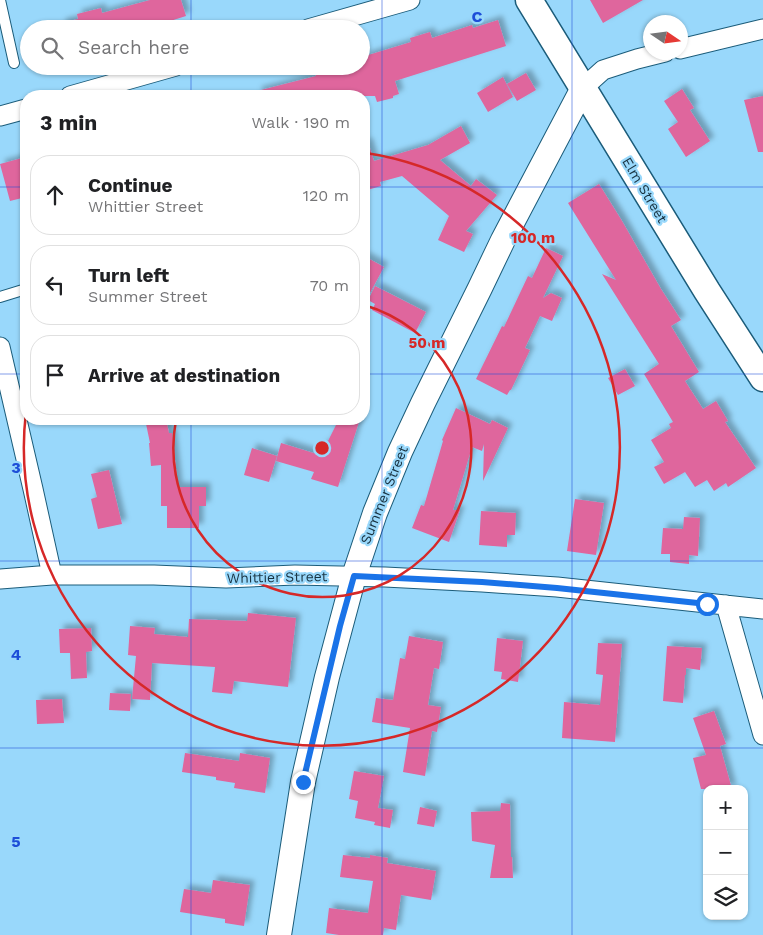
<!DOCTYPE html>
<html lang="en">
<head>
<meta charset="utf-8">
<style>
  body { margin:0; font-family:"Work Sans",sans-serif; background:#f2f2f2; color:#202124 }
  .controls { position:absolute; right:15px; bottom:15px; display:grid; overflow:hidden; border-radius:10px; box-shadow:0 1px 4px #0004 }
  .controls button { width:45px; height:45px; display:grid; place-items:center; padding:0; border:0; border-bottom:1px solid #e0e0e0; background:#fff; color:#202124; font:25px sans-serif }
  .compass { position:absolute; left:643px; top:15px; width:45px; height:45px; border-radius:50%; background:#fff; box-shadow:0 1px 4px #0004; rotate:103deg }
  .stop { position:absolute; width:15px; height:15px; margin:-11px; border:4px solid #1a73e8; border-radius:50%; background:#fff }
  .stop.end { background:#1a73e8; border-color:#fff; box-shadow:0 1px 5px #0008 }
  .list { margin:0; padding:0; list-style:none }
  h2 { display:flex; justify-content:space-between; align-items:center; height:65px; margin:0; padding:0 20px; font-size:21px }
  h2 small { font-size:16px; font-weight:400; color:#757577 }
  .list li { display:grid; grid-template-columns:32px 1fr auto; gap:15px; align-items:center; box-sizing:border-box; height:80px; margin:0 10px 10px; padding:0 10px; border:1px solid #e0e0e0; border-radius:20px }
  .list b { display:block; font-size:19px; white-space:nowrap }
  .list p { margin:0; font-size:16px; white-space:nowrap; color:#757577 }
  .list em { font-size:16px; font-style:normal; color:#757577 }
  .icon { flex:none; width:28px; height:28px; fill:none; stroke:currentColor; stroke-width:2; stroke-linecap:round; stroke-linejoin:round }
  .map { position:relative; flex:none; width:763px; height:935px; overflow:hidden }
  .search { position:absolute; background:#fff; box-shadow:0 1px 4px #0004; left:20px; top:20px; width:350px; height:55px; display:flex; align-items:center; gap:12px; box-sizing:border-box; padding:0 18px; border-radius:28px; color:#757577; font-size:19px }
  .panel { position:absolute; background:#fff; box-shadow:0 1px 4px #0004; left:20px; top:90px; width:350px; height:335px; border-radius:20px }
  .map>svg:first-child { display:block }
</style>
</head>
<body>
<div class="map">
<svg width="763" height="935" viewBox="0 0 763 935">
  <defs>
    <filter id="shadow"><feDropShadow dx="4.5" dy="-4.5" stdDeviation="2.5" flood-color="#0004"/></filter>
  </defs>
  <rect width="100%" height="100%" fill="#99d8fb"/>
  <!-- building -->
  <path fill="#df669d" filter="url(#shadow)" d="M150,0h31l5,16 -19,6v-2l-32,9h-73l-1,-6 17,-4 -1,-5 24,-6 1,5z
    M590,0h53l-40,23z
    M498,20l8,26 -111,35 4,13 -6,2v2l-16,4 -2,-6h-117l-1,-5 59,-15 -1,-2 27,-8h19v-6l5,-1 -1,-3 46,-14 -1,-4 20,-6 2,6 40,-13 1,3z
    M526,73l10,17 -19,11 -10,-17z
    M503,77l10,20 -25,15 -11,-19z
    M682,89l12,19 -4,2 20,31 -24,16 -18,-28 10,-7 -14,-21z
    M763,96v56h-5l-14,-52z
    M461,126l9,17 -30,17 31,26 5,-7 21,16 -31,36 7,3 -9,18 -26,-12 11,-24 -47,-40 -22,6 1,4 -17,5v-48l4,-1 6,19 54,-16z
    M22,158l4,18v8l-3,1 3,12 -16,4 -10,-37z
    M599,184l23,37 39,68 20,31 -10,6 28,46 -14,9 18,28 13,-8 12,20 -3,1 31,46 -28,19 -2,-4 -12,8 -7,-11 -12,7 -10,-15 -21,12 -10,-17 10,-5 -13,-22 20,-12 -2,-4 4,-2 -29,-48 15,-10 -57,-90 14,6 -48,-77z
    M546,248l17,8 -20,42 8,-5 11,5 -10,23 -12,-5 -15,32 5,2 -19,40h-1l-3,5 -31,-16 26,-53 2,1 24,-51 4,2z
    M364,256l20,11 -20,37z
    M375,286l51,26 -11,21 -43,-23 3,-6 -7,-4z
    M625,369l10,17 -17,9 -10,-17z
    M456,408l34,16 2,-4 16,8 -25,53 1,-37 -2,7 -10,-4 -19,63h7l-11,32 -37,-14 9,-23 3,1 19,-65 -1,-1z
    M145,419h21l3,14h3l6,54h28v19h-7v22h-32v-22h-6v-41l-10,1 -2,-23h1z
    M339,419h21l-22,68 -27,-8 3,-7 -38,-11 5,-18 39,12 3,-11 3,1z
    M252,448l25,8 -8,26 -25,-7z
    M109,470l13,54 -24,5 -7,-30 6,-2 -6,-23z
    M575,499l29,4 -8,52 -29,-4z
    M481,511l35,2 -1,22h-8v12l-28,-2z
    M684,517l16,1 -2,38 -9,-1v9l-19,-2v-8h-9l2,-26 20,1z
    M248,613l48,5 -8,69 -54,-6 -2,13 -20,-2 3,-25 -63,-4 -2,37 -18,-1 4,-43 -8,-1 2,-29 25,2 -1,6 34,3 1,-18 58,2z
    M91,628l1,23 -6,1 1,26 -16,1 -1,-26h-10l-1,-24z
    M409,636l34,6 -4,27 -5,-1 -6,37 13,2 -4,25 -5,-1 -7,45 -22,-4 7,-44 -38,-6 4,-24 17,2 7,-42 5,1z
    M497,638l26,3 -5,41 -17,-3 1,-7 -8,-1z
    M598,643l24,1 -7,98 -53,-4 2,-36 36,3 3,-30 -7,-1z
    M667,646l35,2 -2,22 -14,-2v7h-1l-2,28 -20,-2z
    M110,693l21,1 -1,17 -21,-1z
    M62,699l2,24 -27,1 -1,-24z
    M714,711l12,33 -6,2 12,43h-31l-8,-31 13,-3 -13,-37z
    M185,753l54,8 1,-8 30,5 -5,35 -31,-5 1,-5 -19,-3v-3l-34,-5z
    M354,771l30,5 -6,32 15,2 -3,18 -16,-3 1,-3 -20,-4 3,-17 -9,-2z
    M501,803l9,1 1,53h1l1,21h-23l5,-33 -23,-4 -1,-29 29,-1z
    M420,807l17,4 -3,16 -17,-3z
    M343,855l27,3v-3l18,3 -1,5 49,8 -5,29 -30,-5 -5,35 -12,-2 -1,7h-44l-13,-2 3,-25 39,5 5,-32 -33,-4z
    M213,880l37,5 -6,41 -19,-3v-4l-45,-7 4,-23 27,4z"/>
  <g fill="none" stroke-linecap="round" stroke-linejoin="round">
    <!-- service casing -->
    <g stroke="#1b5c7a" stroke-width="12">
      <path id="service" d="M0,0l14,63
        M0,297l26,-8"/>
    </g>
    <!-- minor casing -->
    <g stroke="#1b5c7a" stroke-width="21">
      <path id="minor" d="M308,29l102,-29
        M680,49l83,-20
        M583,88l20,-18 34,-11 28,-7
        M70,96l106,-30
        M0,116l26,-7
        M0,347l33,142 19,86
        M0,579l52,-4h102l72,3 69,-3 90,2 97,5 75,5 206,22
        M726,605l37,130"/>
    </g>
    <!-- tertiary casing -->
    <g stroke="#1b5c7a" stroke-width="26">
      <path id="tertiary" d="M279,935l24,-153 24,-105 27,-101 21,-63 25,-61 23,-49 57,-115 23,-48 80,-152"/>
    </g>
    <!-- secondary casing -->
    <g stroke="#1b5c7a" stroke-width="29">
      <path id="secondary" d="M529,0l178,291 56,87"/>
    </g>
    <!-- service -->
    <use href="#service" stroke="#fff" stroke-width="10"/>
    <!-- minor -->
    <use href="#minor" stroke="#fff" stroke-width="19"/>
    <!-- tertiary -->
    <use href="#tertiary" stroke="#fff" stroke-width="24"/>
    <!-- secondary -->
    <use href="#secondary" stroke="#fff" stroke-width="26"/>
  </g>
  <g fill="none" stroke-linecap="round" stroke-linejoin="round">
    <!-- route -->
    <path stroke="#1a73e8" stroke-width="6" d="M303,782l37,-156 14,-50 128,6 75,6 150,16"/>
  </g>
  <!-- grid -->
  <path fill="none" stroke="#1d4ed8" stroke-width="1" stroke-opacity="0.55" d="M191,0v29M382,0v935M572,0v935M191,66v30M0,187h26M364,187h399M0,374h26M364,374h399M191,419v516M0,561h763M0,748h763"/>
  <!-- distance rings -->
  <g fill="none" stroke="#d62828" stroke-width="2.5">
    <path d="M364 305A149 149 0 1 1 176 420"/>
    <path d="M366 153A298 298 0 1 1 26 412"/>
  </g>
  <g text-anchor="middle" stroke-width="4.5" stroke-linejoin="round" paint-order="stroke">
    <!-- street labels -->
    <g font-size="14" fill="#183240" stroke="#99d8fb">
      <text transform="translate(645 190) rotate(59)" y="5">Elm Street</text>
      <text transform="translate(384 495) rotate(-68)" y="5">Summer Street</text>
      <text transform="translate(277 577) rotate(-1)" y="5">Whittier Street</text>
    </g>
  </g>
  <g font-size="16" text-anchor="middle" font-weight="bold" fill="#1d4ed8" stroke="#99d8fb" stroke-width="4.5" stroke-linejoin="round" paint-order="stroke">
    <text x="477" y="22">C</text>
    <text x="16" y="473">3</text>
    <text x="16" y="660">4</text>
    <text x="16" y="847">5</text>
  </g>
  <circle cx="322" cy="448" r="8" fill="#d62828" stroke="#99d8fb" stroke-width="2.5"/>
  <g font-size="15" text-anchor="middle" font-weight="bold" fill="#d62828" stroke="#99d8fb" stroke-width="4.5" stroke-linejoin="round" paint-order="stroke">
    <text x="533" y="243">100 m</text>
    <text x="427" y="348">50 m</text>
  </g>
</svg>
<div class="controls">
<button>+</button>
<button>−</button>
<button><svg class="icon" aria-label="layers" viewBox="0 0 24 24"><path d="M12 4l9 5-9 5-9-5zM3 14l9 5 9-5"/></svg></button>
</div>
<svg class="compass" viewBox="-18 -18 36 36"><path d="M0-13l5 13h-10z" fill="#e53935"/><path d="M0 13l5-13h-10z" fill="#757577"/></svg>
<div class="stop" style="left:707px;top:604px"></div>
<div class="stop end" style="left:303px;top:782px"></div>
<div class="search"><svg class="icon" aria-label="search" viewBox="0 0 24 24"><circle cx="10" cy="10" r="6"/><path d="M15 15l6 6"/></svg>Search here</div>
<section class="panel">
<h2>3 min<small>Walk · 190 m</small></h2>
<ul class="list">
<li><svg class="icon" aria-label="ahead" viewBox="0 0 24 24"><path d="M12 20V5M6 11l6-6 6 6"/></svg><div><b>Continue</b><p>Whittier Street</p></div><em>120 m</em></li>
<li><svg class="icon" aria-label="left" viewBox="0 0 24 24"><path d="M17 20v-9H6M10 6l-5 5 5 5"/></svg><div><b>Turn left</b><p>Summer Street</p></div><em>70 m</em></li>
<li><svg class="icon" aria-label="arrive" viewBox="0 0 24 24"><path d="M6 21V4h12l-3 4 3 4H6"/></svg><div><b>Arrive at destination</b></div></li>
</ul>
</section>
</div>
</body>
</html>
